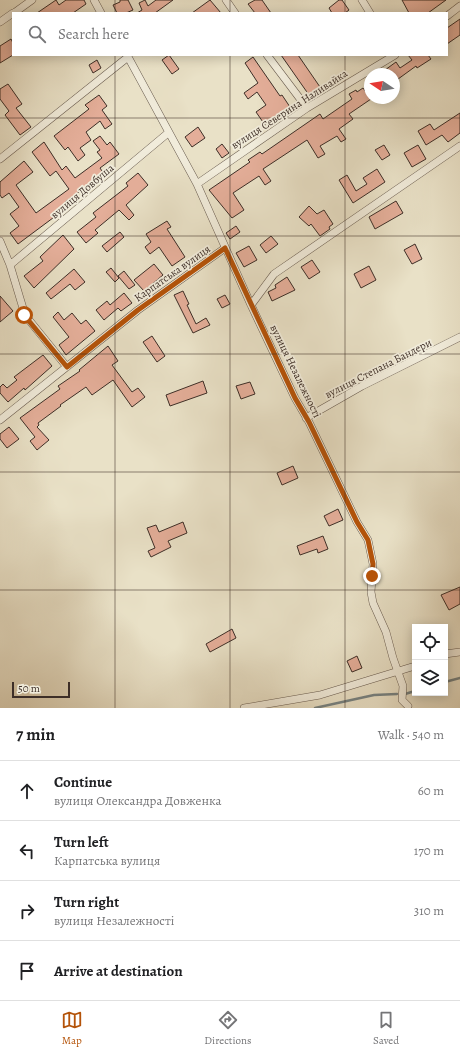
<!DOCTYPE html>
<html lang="en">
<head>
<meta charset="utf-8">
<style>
  body { margin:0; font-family:Alegreya,serif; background:#f6f6f6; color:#202124 }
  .controls { position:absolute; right:12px; bottom:12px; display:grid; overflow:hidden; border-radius:0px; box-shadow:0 2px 10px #0003 }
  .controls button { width:36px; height:36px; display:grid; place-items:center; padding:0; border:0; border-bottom:1px solid #e0e0e0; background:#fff; color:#202124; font:20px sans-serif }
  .compass { position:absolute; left:364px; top:68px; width:36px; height:36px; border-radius:50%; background:#fff; box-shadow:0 2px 10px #0003; rotate:282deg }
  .scale { position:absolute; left:12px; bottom:10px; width:58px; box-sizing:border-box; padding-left:4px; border:2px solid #3d2e27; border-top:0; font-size:11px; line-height:14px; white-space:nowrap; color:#3d2e27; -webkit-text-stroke:3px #f1ecdb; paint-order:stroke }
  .stop { position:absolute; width:12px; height:12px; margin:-9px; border:3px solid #b45309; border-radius:50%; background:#fff }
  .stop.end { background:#b45309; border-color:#fff; box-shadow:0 1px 4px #0008 }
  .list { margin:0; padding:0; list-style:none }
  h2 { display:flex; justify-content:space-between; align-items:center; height:52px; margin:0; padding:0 16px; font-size:17px }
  h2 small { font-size:13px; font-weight:400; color:#757577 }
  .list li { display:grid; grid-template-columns:26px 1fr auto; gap:12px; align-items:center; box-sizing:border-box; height:60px; padding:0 16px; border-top:1px solid #e0e0e0 }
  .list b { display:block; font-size:15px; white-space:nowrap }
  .list p { margin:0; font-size:13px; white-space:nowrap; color:#757577 }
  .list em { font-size:13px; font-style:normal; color:#757577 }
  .icon { flex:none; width:22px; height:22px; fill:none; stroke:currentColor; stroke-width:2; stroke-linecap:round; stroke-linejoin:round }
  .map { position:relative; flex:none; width:460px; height:708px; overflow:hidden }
  .search { position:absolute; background:#fff; box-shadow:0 2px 10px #0003; left:12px; right:12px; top:12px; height:44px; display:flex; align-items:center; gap:10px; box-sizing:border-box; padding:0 14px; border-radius:0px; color:#757577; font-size:15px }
  .sheet { height:292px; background:#fff }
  nav { display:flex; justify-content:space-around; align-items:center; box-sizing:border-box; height:56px; border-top:1px solid #e0e0e0; background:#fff; font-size:11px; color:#757577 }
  nav a { display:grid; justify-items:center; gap:2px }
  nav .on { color:#b45309 }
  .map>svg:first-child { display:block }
</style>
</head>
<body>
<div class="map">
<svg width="460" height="708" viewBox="0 0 460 708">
  <rect width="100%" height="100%" fill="#e9e1c7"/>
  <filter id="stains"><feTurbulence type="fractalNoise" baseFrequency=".005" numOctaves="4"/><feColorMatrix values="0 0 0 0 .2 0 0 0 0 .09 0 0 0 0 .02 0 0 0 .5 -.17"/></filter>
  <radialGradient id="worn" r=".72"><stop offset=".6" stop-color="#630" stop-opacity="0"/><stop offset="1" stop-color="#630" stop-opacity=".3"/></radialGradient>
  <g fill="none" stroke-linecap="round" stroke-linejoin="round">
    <!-- stream -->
    <path stroke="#778383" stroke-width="2.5" d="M445,682l15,-4
      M405,694l10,-3
      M315,708l59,-13 23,-1"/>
  </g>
  <!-- building -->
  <path fill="#e4ae99" stroke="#3d2e27" d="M56,0l3,5 7,-5h18l2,4 -13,9h-36z
    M120,0h8l5,10 -7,3h-9l-4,-8 7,-3z
    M145,0l3,6 8,-6h17l-18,13h-18l5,-3 -3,-7z
    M210,0l11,13h-29z
    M255,0h7l9,13h-16l-7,-9z
    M339,0h3l7,10 -4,3h-13l-3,-5z
    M402,0h44l-18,13h-19z
    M460,19v16l-13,9v-16z
    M11,39l2,4v12l-13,8v-17z
    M169,55l10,14 -7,5 -10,-14z
    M281,55h17l22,32 -11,8z
    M408,55h20l3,4 -14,9 -1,-2 -22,16v-8h-7l-2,-4 11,-8 4,6 12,-8z
    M253,57l27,39 2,-1 8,12 -25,18 -9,-13 10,-7 -9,-13 -9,7 -4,-6 14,-10 -13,-20z
    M97,60l4,8 -8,5 -4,-8z
    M8,84l14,20 -6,4 15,19 -11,8 -15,-20 4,-4 -9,-12v-10z
    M363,88l8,11 -22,15 4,5 -14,10 7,10 -5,3 -4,-6 -17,10 5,8 -7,4 -11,-18 -44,29 8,12 -6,4 -6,-9 -26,17 11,17 -12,8 -23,-28 41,-28 -2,-2 12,-8 2,2 58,-40 3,5 29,-20 -3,-5 7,-4 1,2z
    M99,95l8,11 -5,4 10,14 -7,5 -5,-8 -14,11 5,8 -11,8 5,7 -7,6 -10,-14 -3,3 -11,-14 35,-27 -4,-4z
    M460,113v20l-12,9 -6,-7 -16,10 -8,-14 12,-7 4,6z
    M198,127l7,11 -13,9 -7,-10z
    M100,136l7,9 3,-3 9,12 -19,14 4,6 -39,28 4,4 -51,38 -8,-11 9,-7 -9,-12 9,-7 -10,-14 -7,5 -2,-3v-13l24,-21 9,11 -17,13 20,28 33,-24 -13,-18 -6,5 -18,-24 12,-10 18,28 4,-4 9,12 27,-20 -5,-6 3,-2 -7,-9z
    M222,144l7,9 -7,5 -6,-9z
    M384,145l6,10 -8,5 -7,-10z
    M418,145l8,14 -14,8 -8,-14z
    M377,169l8,13 -32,21 -14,-23 8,-5 9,16 11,-7 -4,-6z
    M138,173l10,12 -22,20 8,10 -5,5 -10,-10 -24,20 3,3 -12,10 -9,-11 19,-15 -3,-4 35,-27 -2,-3z
    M396,201l7,12 -28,16 -6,-12z
    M309,206l8,8 7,-4 9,14 -4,3 1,2 -10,7 -9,-12 -2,2 -10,-9z
    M167,221l4,6 -4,2 18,28 -13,9 -13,-19 -9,7 -5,-7 6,-5 -5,-8z
    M236,226l4,6 -10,7 -4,-6z
    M120,232l4,5 -17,15 -5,-6z
    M63,235l11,14 -40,39 -10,-12 19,-15 -3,-4z
    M271,236l7,8 -12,9 -6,-8z
    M415,244l7,15 -10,5 -8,-14z
    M249,246l8,14 -13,7 -8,-14z
    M312,260l8,12 -11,7 -8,-12z
    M154,264l9,11 -19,16 -10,-11z
    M369,266l7,14 -15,8 -7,-14z
    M111,268l8,10 -4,4 -9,-10z
    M74,269l11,13 -10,8 -5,-6 -19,15 -5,-6z
    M124,271l11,14 -6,4 -11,-13z
    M287,277l8,13 -23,11 -4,-9 8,-4 -1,-3z
    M183,291l6,13 -2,1 9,19 10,-6 4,7 -17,8 -19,-38z
    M124,293l8,10 -11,8 -3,-3 -14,12 -8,-10 11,-9 3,4z
    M225,295l5,9 -8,4 -5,-9z
    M0,296l13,15 -13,11z
    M58,312l6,8 8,-7 9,11 5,-4 9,11 -29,24 -7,-10 10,-8 -16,-20z
    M152,336l13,20 -8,6 -14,-20z
    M108,346l10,15 -6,4 20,27 6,-4 7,9 -13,10 -19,-27 -21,15 -6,-8 -26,18 1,1 -23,17 1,2 -2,2 12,13 -12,10 -7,-9 5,-4 -15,-19 40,-29 -2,-3 22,-15 -1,-1z
    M43,355l9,11 -27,24 -1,-2 -16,14 -8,-9v-6l3,-3 4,4 10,-8 -3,-3z
    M203,381l4,12 -37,13 -4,-11z
    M250,382l5,12 -14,5 -5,-13z
    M9,427l10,12 -12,9 -7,-9v-5z
    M293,466l5,12 -16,7 -5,-12z
    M338,509l5,11 -14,6 -5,-10z
    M183,522l4,11 -19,8 3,6 -20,10 -3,-6 7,-3 -8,-20 9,-3 3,7z
    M323,536l5,13 -10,4 -1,-4 -17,6 -3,-9z
    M460,587v17l-11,6 -8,-15z
    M232,629l4,9 -26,14 -4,-8z
    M357,656l5,12 -10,4 -5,-11z"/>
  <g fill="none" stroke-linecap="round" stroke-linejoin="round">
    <!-- minor casing -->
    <g stroke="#685b4f" stroke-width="8">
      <path id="minor" d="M94,0l7,13
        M226,0l9,13
        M362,0l8,13
        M14,13l18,-13
        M447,16l13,-10
        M0,22l13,-9
        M127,55l70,129 54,121 44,93 14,24 48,100 11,18 5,24 -2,28 2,11 13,29 7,26 10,28 -1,14 6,6
        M267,55l40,53
        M0,159l128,-102
        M197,184l110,-76 88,-53
        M0,241l10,24 15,50 42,52
        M10,265l158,-132
        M251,305l23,-31 186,-128
        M306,418l56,-32 98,-49
        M0,420l138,-110 87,-62
        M445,654l15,-2
        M244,708l76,-13 95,-29"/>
    </g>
    <!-- minor -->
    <use href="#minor" stroke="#f1ecdb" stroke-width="7"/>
  </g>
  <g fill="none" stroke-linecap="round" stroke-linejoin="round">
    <!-- route -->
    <path stroke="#b45309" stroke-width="5" d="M24,315l43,52 71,-57 87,-62 70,150 14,24 48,100 11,18 5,24 -1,12"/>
  </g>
  <!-- grid -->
  <path fill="none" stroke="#3d2e27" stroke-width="1" stroke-opacity="0.55" d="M115,0v13M230,0v13M345,0v13M115,55v653M230,55v653M345,55v653M0,118h460M0,236h460M0,354h460M0,472h460M0,590h460"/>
  <g text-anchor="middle" stroke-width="3.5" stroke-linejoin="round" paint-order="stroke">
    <!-- street labels -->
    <g font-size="11" fill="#3d2e27" stroke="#f1ecdb">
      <text transform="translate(289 109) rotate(-33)" y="4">вулиця Северина Наливайка</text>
      <text transform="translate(82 191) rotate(-40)" y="4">вулиця Довбуша</text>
      <text transform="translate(172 273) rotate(-35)" y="4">Карпатська вулиця</text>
      <text transform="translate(378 368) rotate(-27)" y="4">вулиця Степана Бандери</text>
      <text transform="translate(296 371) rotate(64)" y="4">вулиця Незалежності</text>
    </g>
  </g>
  <rect width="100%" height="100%" filter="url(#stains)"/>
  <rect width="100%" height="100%" fill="url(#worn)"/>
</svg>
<div class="controls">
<button><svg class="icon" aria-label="locate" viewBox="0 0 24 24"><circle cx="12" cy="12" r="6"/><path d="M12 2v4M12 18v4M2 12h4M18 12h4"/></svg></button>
<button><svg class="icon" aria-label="layers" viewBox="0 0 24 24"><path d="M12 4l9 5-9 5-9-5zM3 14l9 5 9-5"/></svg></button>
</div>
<svg class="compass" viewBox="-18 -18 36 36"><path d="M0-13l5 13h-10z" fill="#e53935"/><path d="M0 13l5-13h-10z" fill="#757577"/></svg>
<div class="scale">50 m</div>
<div class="stop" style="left:24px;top:315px"></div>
<div class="stop end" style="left:372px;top:576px"></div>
<div class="search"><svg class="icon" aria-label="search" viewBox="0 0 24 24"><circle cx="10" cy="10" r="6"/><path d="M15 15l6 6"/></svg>Search here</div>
</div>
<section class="sheet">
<h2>7 min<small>Walk · 540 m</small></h2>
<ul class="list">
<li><svg class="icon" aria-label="ahead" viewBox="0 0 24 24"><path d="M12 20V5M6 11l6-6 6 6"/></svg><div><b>Continue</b><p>вулиця Олександра Довженка</p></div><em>60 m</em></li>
<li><svg class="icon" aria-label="left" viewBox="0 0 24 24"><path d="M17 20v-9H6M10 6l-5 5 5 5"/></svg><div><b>Turn left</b><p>Карпатська вулиця</p></div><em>170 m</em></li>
<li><svg class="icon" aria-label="right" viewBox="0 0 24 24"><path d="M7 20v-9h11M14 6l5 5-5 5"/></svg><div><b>Turn right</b><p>вулиця Незалежності</p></div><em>310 m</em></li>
<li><svg class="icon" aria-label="arrive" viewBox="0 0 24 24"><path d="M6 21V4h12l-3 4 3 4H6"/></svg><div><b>Arrive at destination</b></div></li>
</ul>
</section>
<nav>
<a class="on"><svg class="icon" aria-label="map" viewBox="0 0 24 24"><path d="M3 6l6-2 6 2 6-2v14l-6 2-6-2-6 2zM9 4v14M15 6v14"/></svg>Map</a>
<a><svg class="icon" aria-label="directions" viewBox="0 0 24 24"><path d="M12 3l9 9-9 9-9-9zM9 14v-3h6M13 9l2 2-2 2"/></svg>Directions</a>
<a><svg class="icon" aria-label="saved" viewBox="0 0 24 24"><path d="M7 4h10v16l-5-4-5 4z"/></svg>Saved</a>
</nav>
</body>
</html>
